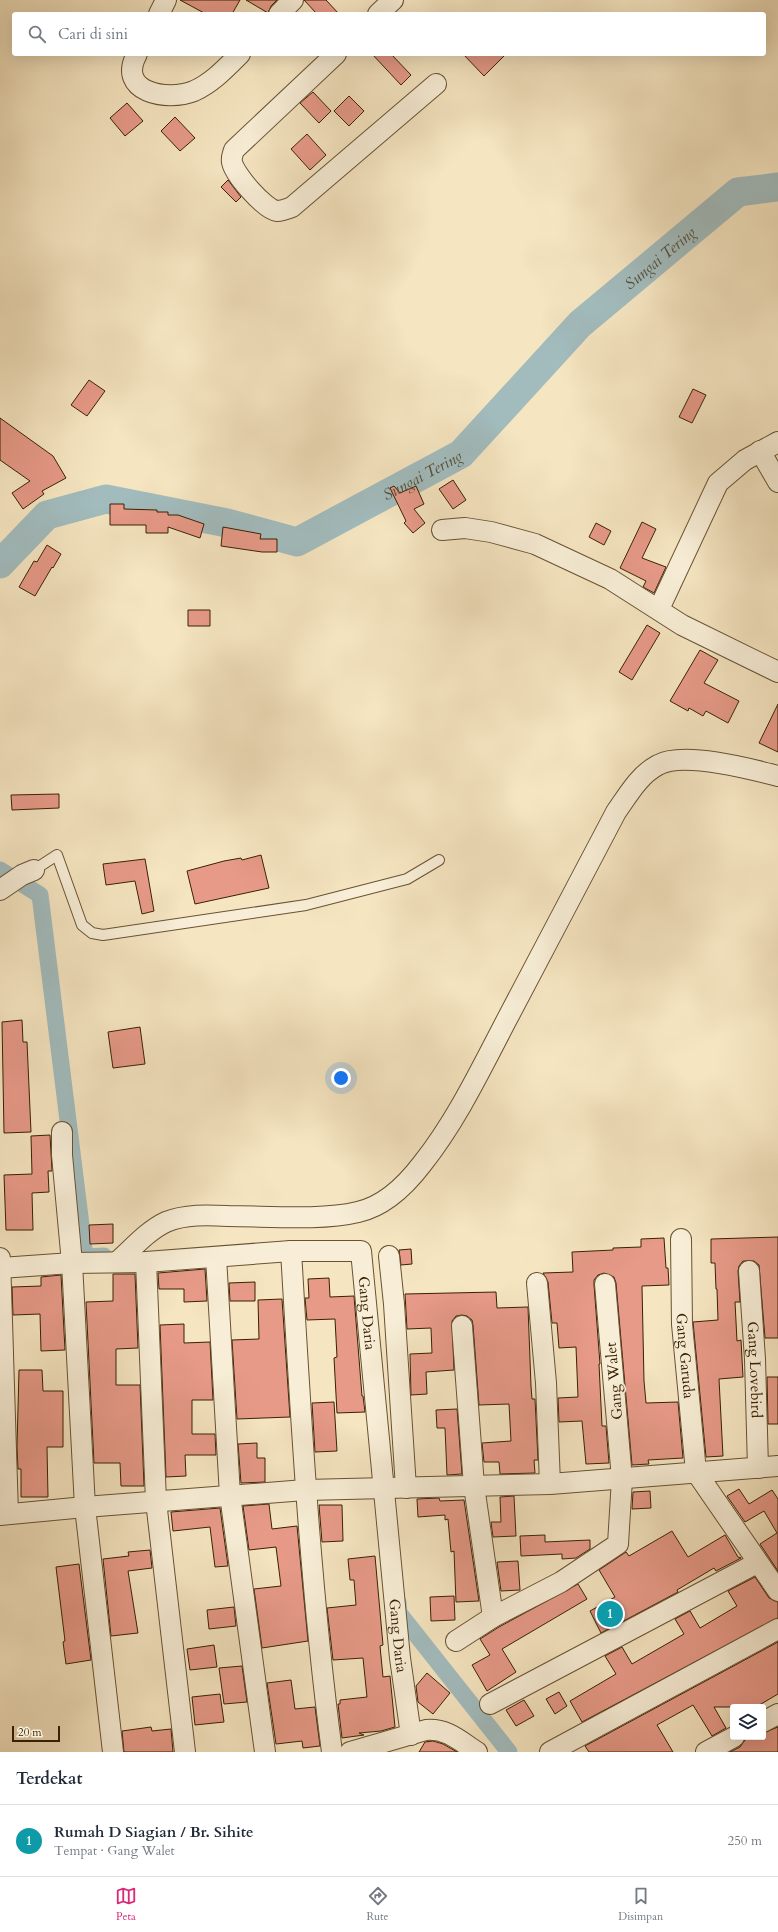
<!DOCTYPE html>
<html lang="id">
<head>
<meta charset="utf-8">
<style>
  body { margin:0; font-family:Cardo,serif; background:#f6f6f7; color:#1f2937 }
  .controls { position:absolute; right:12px; bottom:12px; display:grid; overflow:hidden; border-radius:4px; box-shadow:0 4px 16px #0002 }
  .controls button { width:36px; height:36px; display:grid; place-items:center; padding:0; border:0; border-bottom:1px solid #e0e1e3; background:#fff; color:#1f2937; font:20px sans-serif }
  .scale { position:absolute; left:12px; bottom:10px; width:48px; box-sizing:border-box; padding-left:4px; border:2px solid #392103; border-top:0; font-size:11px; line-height:14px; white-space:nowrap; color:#392103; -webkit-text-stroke:3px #f8eed7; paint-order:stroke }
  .you { position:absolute; left:341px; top:1078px; width:14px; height:14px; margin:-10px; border:3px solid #fff; border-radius:50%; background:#1a73e8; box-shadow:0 0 0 6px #1a73e833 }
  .badge { display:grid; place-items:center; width:26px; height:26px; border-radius:50%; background:#db2777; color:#fff; font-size:13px; font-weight:700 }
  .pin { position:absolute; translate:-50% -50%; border:2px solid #fff; box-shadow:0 1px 4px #0006 }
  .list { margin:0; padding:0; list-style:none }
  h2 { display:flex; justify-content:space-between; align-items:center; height:52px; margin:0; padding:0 16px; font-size:17px }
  h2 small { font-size:13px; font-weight:400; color:#747a83 }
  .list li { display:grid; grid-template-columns:26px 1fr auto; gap:12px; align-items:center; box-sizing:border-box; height:72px; padding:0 16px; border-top:1px solid #e0e1e3 }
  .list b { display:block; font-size:15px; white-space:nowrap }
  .list p { margin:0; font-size:13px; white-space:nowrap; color:#747a83 }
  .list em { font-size:13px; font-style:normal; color:#747a83 }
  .icon { flex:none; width:22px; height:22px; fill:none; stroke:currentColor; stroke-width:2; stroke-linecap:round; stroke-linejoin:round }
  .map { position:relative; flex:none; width:778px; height:1752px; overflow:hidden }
  .search { position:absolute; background:#fff; box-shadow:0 4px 16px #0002; left:12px; right:12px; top:12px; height:44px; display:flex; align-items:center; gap:10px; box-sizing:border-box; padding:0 14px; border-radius:4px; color:#747a83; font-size:15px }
  .sheet { height:124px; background:#fff }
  nav { display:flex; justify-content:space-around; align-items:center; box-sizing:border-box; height:56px; border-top:1px solid #e0e1e3; background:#fff; font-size:11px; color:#747a83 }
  nav a { display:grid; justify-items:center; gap:2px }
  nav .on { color:#db2777 }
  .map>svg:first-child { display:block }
</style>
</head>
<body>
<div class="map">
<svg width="778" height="1752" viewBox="0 0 778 1752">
  <rect width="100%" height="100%" fill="#f5e5c1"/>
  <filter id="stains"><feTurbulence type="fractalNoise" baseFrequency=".005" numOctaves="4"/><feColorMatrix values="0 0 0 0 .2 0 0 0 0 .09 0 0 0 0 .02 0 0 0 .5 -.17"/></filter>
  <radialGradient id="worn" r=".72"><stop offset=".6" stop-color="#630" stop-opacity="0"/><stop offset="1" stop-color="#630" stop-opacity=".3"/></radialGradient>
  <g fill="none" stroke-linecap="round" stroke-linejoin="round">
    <!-- canal -->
    <path stroke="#a2bcbe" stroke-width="17" d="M0,870l40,25 45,362 19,-1
      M398,1602l1,11 110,139"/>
    <!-- river -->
    <path stroke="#a2bcbe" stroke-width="29" id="s1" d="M0,564l47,-49 59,-16 121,24 70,19 164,-88 119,-130 158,-132 40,-5"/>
  </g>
  <!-- building -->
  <path fill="#e79a88" stroke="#392103" d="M180,0h60l-8,14h-26z
    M246,0h31l-6,6 -3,7z
    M304,0h22l13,14h-22z
    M372,54h19l20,21 -10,10z
    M463,54h43l-22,22z
    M313,92l18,19 -12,12 -19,-20z
    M349,96l15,15 -15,15 -15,-15z
    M127,103l16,18 -18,15 -15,-18z
    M175,117l20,21 -15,13 -19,-20z
    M307,134l19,21 -16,15 -19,-21z
    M228,180l13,17 -5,5 -15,-15z
    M89,380l16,11 -18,25 -16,-11z
    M693,389l13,6 -14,28 -13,-6z
    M0,418l53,38 13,22 -24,13 2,3 -21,15 -11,-16 18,-12 -30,-21z
    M453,480l13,20 -13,9 -14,-20z
    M394,486l6,7 16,-7 8,18 -10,5 11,14 -12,10 -9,-10 2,-2 -16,-33z
    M110,504h14v5l33,1v2h11v3h10l26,9 -4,14 -32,-11v6h-22v-8h-36z
    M642,522l14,7 -14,29 24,9 -12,26 -11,-6 3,-6 -26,-13z
    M596,523l15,8 -7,14 -15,-8z
    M223,527l38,7 -1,5h17v13h-15l-41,-6z
    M47,545l14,9 -8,14 -1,-1 -17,29 -16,-9 15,-26 3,1z
    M188,610h22v16h-22z
    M647,625l13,8 -28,47 -13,-8z
    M700,650l18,10 -14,23 35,18 -11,22 -22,-12 -3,5 -14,-8 -1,3 -18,-10z
    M778,704v48l-19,-9z
    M59,794v14l-47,2 -1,-15z
    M261,855l8,33 -74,16 -8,-33 37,-10 17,-3 1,2z
    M145,859l9,52 -12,3 -7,-33 -29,4 -3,-21z
    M22,1020l1,22h4l4,90 -27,1 -2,-111z
    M140,1027l5,37 -32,4 -5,-36z
    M50,1135l2,36h-4l1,21 -17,1 1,37h-27l-2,-55 28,-1 -1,-38z
    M113,1224v19l-23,1 -1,-19z
    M778,1237v101h-13l-6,-73 -5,-4h-11l-4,5 -1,5 2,31h-5l2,39 4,-1 2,37 -24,2 4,77 -17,1 -13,-135 25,-2 -1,-31h-1l-1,-26h-4v-24z
    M664,1238l2,30h2l1,17 -27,1 2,95 2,22 32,-1 5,56 -35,2 1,4 -17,1 -16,-182 -2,-6 -10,-4 -6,2 -4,5v5l6,79h-1l3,62h4l3,37 -23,1 -4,-43 -23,1 -1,-24 20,-1 -2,-50 -17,1 -2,-25h-5l-4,-41 -5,-9 30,-1 -1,-20 41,-2v-2l28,-1v-8z
    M411,1249l1,15 -11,1 -2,-15z
    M205,1269l2,32 -23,1v-13h-25l-1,-16z
    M113,1274h22l3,74 -22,1v36h24l4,101h-23l-1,-23h-26l-8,-161 27,-1z
    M61,1275l4,75 -24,1 -1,-37 -27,1 -1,-28 29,-1v-9z
    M329,1278l1,19 24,-1 8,100h1l2,16 -28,1 -3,-55 3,-1 -2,-38 -28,1 -2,-22h4l-1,-19z
    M255,1282v19h-25l-1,-18z
    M496,1292l1,16 31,-1 3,79 1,13h3l3,61h-4l1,13 -35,1 -1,-12h-15l-2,-19 29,-2 -2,-37 -30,1 -6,-80 -1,-5 -5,-4 -5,-1 -6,1 -4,5 2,49 -28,2 1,22 -16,1 -1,-41 22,-1 -1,-25 -24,1 -2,-35z
    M282,1299l8,118 -53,2 -5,-79 27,-1 -1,-39z
    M184,1324v19l26,-1 3,58h-21v34h23l1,21h-31l1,21 -20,1 -6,-152z
    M19,1370h23l1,21h20v56h-16l1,50h-27v-28h-3l-1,-22z
    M767,1377h11v47h-10z
    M334,1402l3,49 -22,1 -3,-49z
    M457,1409l5,65 -15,1 -2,-47h-8l-1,-18z
    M257,1443v15h8v24l-24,1 -3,-39z
    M739,1489l10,15 23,-14 6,9v72l-18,-27 17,-11 -13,-22 -19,11 -18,-26z
    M650,1491l1,17 -19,1 1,-17z
    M514,1496l2,40 -23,1 -2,-15h10l-1,-25z
    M439,1498l1,3 24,-1 15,101 -23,1 -2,-51 -3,1 -3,-33 -3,1v-5l-27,2 -1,-18z
    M269,1504l3,25 25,-3 11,115 -46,7 -8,-59 27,-3 -5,-39 -27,3 -6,-44z
    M319,1505h23l1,36 -21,1z
    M220,1508l8,58 -13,1 -5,-40 -37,4 -2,-19z
    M672,1531l16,26 37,-22 13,22 3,1 -25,13 -2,-3 -37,22 1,2 -77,41 -11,-22 25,-14 -16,-27 27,-18 3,4z
    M545,1535v7l45,-2v9l-14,9 -14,1v-5l-41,2 -1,-20z
    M150,1550l2,18 -24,3 10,62 -27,3 -8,-77 26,-3 -1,-4z
    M375,1556l8,89 -3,1 3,31 7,-1 5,51 -14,4 -22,2 5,2 -22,3 -4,-34h2v-4l27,-3 -4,-39 -30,2 -6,-52 29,-3 -2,-25h-4l-2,-21z
    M518,1561l2,29 -19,1 -4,-29z
    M79,1564l12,96 -25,4 -3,-22 2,-1 -9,-74z
    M755,1577l14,21 9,4v16l-196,104 -12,-21 46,-27 -11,-18 17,-9 10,17 52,-30 -9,-15 15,-8 10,17 37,-22 -9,-15z
    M578,1584l9,15 -85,50 14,23 -29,19 -15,-26 18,-10 -10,-16 19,-12z
    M454,1596l1,24 -24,1 -1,-24z
    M234,1607l2,19 -27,3 -2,-19z
    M778,1642v52l-22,13h-42l12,21 -14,8 -19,-31 -36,20 16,27h-84l-4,-6z
    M214,1645l3,22 -27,3 -3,-21z
    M242,1666l5,36 -23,2 -5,-36z
    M427,1673l23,20 -17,21 -15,-12 -2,-16z
    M291,1680l4,29 20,-2 5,39 -17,2 -1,-7 -26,3 -9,-61z
    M559,1692l8,14 -12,8 -9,-15z
    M220,1694l4,28 -29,3 -3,-28z
    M524,1700l10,16 -18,10 -10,-16z
    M151,1727l1,4 19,-2 2,23h-49l-2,-21z
    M778,1727v25h-48l10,-5 5,-7 6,-3h12v-4z
    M433,1741l10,3 14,8h-38l6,-10z"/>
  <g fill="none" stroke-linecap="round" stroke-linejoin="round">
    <!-- lane casing -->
    <g stroke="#685232" stroke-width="12">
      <path id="lane" d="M34,870l23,-15 25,70 10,8 11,2 203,-30 101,-26 32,-19"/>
    </g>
    <!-- street casing -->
    <g stroke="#685232" stroke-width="22">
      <g id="street">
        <path d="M159,14l7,-14"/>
        <path d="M279,14l14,-14"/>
        <path d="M378,14l15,-14"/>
        <path d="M137,54c-21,38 30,48 57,37 18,-8 32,-23 46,-37"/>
        <path d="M336,54l-102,96c-1,4 -3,7 -2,12 2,12 33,48 45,49 5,0 10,-2 15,-4l144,-123"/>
        <path d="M760,451l18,31"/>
        <path d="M442,530l23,-2 26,4 44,12 75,35 72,46 96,47"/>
        <path d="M659,609l59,-126 27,-23 33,-18"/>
        <path d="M0,890l22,-15 12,-5"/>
        <path d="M62,1132v23l10,108 13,244 28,245"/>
        <path id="s2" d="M681,1239l1,85 14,148 82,119"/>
        <path d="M291,1251c10,167 19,335 41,501"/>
        <path d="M389,1256l5,48 12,184"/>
        <path d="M216,1257l14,238 35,257"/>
        <path d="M0,1258l8,256"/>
        <path d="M117,1262c15,-13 30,-31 49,-40 19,-8 42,-7 62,-6 39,0 93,5 130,-4 27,-6 48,-27 64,-48 34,-43 58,-93 83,-141 37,-70 74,-141 111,-211 12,-17 23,-37 42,-47 25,-14 93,4 120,11"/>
        <path d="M146,1262l10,239 29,251"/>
        <path id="s3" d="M0,1268l72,-5 74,-1 145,-11h70l39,407 11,77"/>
        <path id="s4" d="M749,1271l6,88 3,109"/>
        <path d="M537,1283l9,100 4,101"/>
        <path d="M462,1326l12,160 19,131"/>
        <path d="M0,1515l85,-8 220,-17 245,-6 228,-18"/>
        <path d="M456,1641l37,-24 68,-35 57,-38 4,-65 -17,-195"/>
        <path d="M490,1704l267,-141"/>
        <path d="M763,1722l15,-8"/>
        <path d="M350,1752l76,-22c21,-2 34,11 51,22"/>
        <path d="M550,1752l228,-123"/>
        <path d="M706,1752l28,-15"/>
      </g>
    </g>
    <!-- lane -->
    <use href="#lane" stroke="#f8eed7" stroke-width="10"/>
    <!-- street -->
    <use href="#street" stroke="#f8eed7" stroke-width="20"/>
  </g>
  <g text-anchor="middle" stroke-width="3.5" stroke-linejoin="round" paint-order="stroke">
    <!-- street labels -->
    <g font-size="15" fill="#392103" stroke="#f8eed7">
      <text dy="5" stroke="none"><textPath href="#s3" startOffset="424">Gang Daria</textPath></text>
      <text dy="5" stroke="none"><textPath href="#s2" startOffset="117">Gang Garuda</textPath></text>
      <text dy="5" stroke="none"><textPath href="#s4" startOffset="99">Gang Lovebird</textPath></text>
      <text transform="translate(614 1381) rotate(-95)" y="5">Gang Walet</text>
      <text dy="5" stroke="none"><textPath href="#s3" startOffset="748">Gang Daria</textPath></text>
    </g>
    <!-- water labels -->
    <g font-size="16" font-style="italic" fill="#58503b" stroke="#f8eed7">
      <text dy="6" stroke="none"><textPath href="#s1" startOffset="791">Sungai Tering</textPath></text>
      <text dy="6" stroke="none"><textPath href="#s1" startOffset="467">Sungai Tering</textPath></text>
    </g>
  </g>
  <rect width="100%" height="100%" filter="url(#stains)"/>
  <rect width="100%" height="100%" fill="url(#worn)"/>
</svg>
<div class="controls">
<button><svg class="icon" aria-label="layers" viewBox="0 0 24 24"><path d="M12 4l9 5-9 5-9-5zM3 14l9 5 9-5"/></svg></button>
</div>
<div class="scale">20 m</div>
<div class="you"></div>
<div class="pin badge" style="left:610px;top:1614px;background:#0f9aa8">1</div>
<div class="search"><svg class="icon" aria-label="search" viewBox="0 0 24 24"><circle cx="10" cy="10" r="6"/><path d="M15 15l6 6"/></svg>Cari di sini</div>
</div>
<section class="sheet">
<h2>Terdekat<small></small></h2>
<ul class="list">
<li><span class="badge" style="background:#0f9aa8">1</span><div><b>Rumah D Siagian / Br. Sihite</b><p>Tempat · Gang Walet</p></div><em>250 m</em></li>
</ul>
</section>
<nav>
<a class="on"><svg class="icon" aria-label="map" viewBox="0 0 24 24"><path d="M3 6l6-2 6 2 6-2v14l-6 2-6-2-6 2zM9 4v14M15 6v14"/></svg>Peta</a>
<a><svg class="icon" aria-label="directions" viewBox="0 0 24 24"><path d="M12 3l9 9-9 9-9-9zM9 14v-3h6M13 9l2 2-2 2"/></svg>Rute</a>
<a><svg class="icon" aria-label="saved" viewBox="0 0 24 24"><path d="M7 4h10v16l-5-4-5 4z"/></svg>Disimpan</a>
</nav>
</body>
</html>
